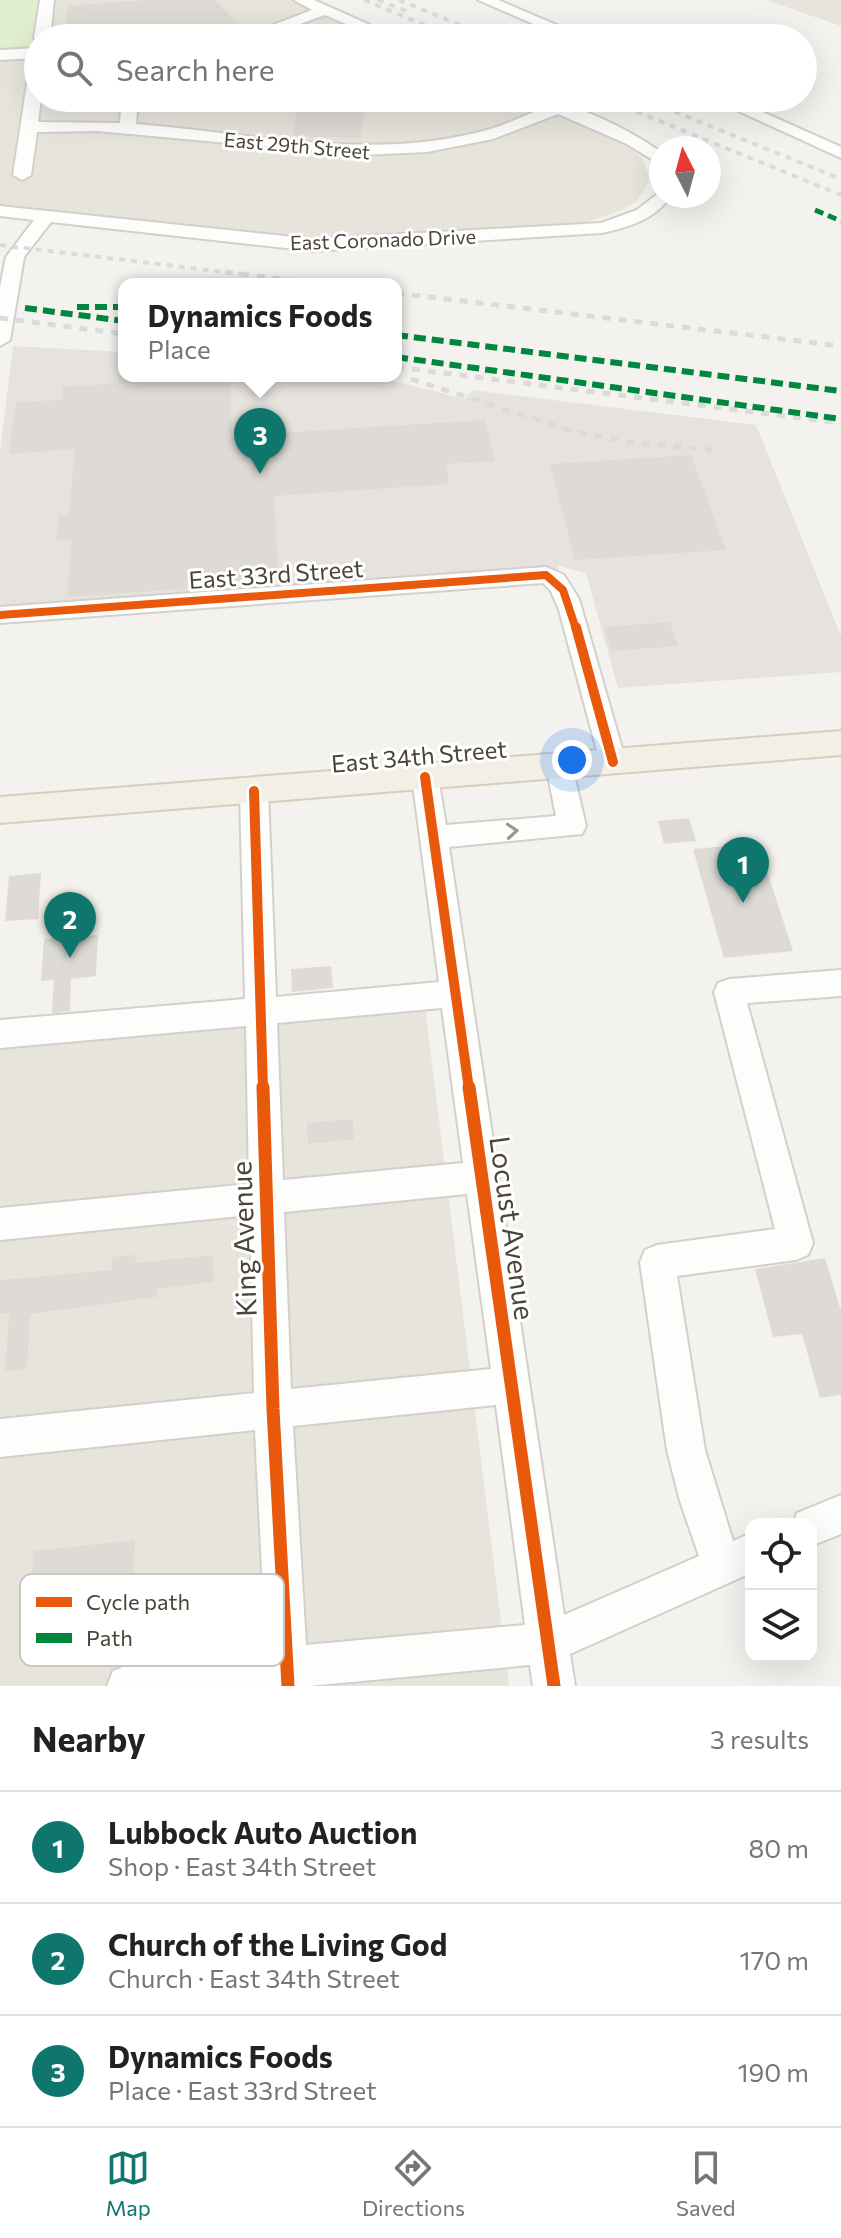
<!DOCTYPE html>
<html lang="en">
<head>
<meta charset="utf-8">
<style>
  body { margin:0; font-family:Commissioner,sans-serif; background:#f6f6f6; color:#222 }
  .controls { position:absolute; right:24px; bottom:24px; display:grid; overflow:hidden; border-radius:16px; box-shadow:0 8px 32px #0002 }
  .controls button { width:72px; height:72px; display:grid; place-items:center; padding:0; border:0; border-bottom:2px solid #e0e0e0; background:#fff; color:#222; font:40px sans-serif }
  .compass { position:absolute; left:649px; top:136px; width:72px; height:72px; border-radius:50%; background:#fff; box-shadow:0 8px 32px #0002; rotate:354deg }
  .you { position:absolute; left:572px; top:760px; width:28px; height:28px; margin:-20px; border:6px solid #fff; border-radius:50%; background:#1a73e8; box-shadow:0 0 0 12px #1a73e833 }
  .badge { display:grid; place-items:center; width:52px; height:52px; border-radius:50%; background:#0f766e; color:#fff; font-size:26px; font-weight:700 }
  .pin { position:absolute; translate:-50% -66px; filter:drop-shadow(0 2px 4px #0008) }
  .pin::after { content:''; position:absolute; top:42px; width:28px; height:24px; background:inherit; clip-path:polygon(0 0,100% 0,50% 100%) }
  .popup { position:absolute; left:118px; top:278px; width:284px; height:104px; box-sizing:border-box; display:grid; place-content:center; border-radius:16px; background:#fff; filter:drop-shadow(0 2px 6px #0005); font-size:26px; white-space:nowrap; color:#767676 }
  .popup b { font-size:30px; color:#222 }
  .popup::after { content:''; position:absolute; left:50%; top:100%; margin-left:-16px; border:16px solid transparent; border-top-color:#fff }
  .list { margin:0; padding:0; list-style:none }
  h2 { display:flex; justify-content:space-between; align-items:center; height:104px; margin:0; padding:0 32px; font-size:34px }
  h2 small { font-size:26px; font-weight:400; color:#767676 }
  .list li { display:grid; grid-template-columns:52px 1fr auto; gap:24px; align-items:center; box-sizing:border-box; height:112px; padding:0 32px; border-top:2px solid #e0e0e0 }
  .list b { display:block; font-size:30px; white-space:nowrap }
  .list p { margin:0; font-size:26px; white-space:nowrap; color:#767676 }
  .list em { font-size:26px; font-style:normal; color:#767676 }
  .icon { flex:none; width:44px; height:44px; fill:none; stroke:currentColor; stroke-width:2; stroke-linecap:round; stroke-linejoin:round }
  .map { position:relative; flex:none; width:841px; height:1686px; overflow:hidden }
  .search { position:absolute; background:#fff; box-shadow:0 8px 32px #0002; left:24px; right:24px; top:24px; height:88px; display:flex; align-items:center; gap:20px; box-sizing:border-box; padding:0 28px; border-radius:44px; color:#767676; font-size:30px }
  .sheet { height:440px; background:#fff }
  nav { display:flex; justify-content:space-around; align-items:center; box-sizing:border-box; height:112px; border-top:2px solid #e0e0e0; background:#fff; font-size:22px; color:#767676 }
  nav a { display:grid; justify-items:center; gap:4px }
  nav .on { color:#0f766e }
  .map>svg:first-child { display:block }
</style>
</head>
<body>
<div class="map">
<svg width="841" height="1686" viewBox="0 0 841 1686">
  <rect width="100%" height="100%" fill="#f4f2ee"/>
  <!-- residential -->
  <path fill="#e7e4dc" d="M0,0h291l89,38h-342v60h486l99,43 19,17 7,17 -1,8 -11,18 -14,9 -35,12 -254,16 -80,-5 -254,-29z
    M766,0h75v26z
    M425,1007l84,679h-509v-641z"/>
  <!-- industrial -->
  <path fill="#e6e2de" d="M13,346l111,6v24h250l91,23 7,-9 284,35 85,211v36l-223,16 -32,-115 -29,-8 4,16 -561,38v-167z"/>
  <!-- green -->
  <path fill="#e1eecf" d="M0,0h39l-9,48 -30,3z"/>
  <!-- building -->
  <path fill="#dedbd6" d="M144,0h71l27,27 -117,7v4h-60l3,-32z
    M298,101h23l-1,6 45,1 -5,30 -67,-2z
    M119,376h39v5l72,-5 2,60 253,-16 10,41 -49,3 3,20 -175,12 5,86 -212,15 5,-58 -15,1 2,-25h10l6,-66 -66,5 7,-52 46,-2 1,-13 56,-4z
    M691,455l35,95 -151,10 -25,-96z
    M670,622l8,24 -67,5 -7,-24z
    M689,818l7,23 -32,3 -6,-23z
    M740,845l1,6 19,-2 33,102 -69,7 -31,-109z
    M41,873l-3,46 -33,2 4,-45z
    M98,935l-2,41 -25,3 -1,32 -18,2 2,-33 -13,1 3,-42z
    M331,966l2,22 -41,4 -1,-23z
    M353,1119l1,20 -46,5 -1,-21z
    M136,1255l-1,8 78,-8 1,27 -57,7v8l-127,17 -3,55 -22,3 4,-59 -9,1v-34l112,-10v-13z
    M825,1258l16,53v84l-21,3 -18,-64 -29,3 -18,-68z
    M135,1540l-2,46 -73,7 -2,32 -30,3 6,-77z"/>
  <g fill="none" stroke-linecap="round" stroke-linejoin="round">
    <!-- minor casing -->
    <g stroke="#d2d0cb" stroke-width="4">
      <path id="minor" d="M40,0h14l-4,38h-12v4l-4,-4z
        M294,0h20l85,38h-21l-53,-23 -64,23h-22l73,-28z
        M478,0h20l89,38h-21z
        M38,48v10l-38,2v-10z
        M38,59v39h3l-3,24 82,1 2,-25h16l-2,26c116,9 236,38 351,6 19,-5 38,-15 57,-22l-18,-10c41,0 101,30 135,54v13l-34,-21 -69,-30 -65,25 -66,13 -65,3 -265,-24 -60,1 -6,43 -9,5 -9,-5 17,-111z
        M710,98h21l110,49v11z
        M661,191v5h10c-17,24 -42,31 -69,37l-289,18 -262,-29 -27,35 -14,83 -10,6v-59l6,-30 28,-37 -34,-4v-10l313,33 288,-16 36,-13z
        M546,567l18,8 15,24 47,163 -4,7 -9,3 -9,-3 -4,-7 -41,-152 -8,-19 -8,-8 -543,40v-16z
        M559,756l9,3 4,7 14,60 -4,8 -133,13 115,768 135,-59 -19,-55 -13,-51 -27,-188 5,-12 12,-5 118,-16 -61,-237 4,-9 11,-4 112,-9v26l-94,7 66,240 -5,12 -12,5 -119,16 28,174 28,91 18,-8v40l-181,81 5,32h-42l-3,-21 -221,21h-202l6,-15 15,-6 138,-16 -11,-219 -255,27v-38l254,-26 -4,-178 -250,25v-32l249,-24 -3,-158 -246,22v-28l245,-21 -5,-208 4,-7 10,-3 10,3 4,7 8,206 163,-15 -27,-205 3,-7 10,-3 10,3 3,7 8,48 110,-9 -10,-50 4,-7zM442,1008l21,155 -180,17 -6,-157zM467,1194l24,175 -200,20 -7,-177zM496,1405l29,220 -219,20 -13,-219z
        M841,1495v39l-30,12v-22h-18l4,-11z"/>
    </g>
    <!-- major casing -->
    <g stroke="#d6cebb" stroke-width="4">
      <path id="major" d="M841,731v24l-841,68v-26z"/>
    </g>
    <!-- minor -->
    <use href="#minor" fill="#fdfdfc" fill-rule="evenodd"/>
    <!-- major -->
    <use href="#major" fill="#f2efe6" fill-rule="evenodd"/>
    <!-- rail-far1 -->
    <path stroke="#dbdbda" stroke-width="4" stroke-dasharray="6 6" stroke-linecap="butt" d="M364,0l92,38
      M378,0l31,12
      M399,0l94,38
      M603,98l238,97
      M641,98l200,81
      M0,245l241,29"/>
    <!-- rail -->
    <path stroke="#dbdbda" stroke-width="5" stroke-dasharray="8 8" stroke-linecap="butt" d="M225,272l96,12
      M396,293l445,53
      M0,318l124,16
      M396,367l445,56
      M411,379l161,52 58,11 82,8"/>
    <!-- quiet-far1 -->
    <path stroke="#00873e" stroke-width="5" stroke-dasharray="9 5" stroke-linecap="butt" d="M815,210l26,11"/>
    <!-- quiet -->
    <path stroke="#00873e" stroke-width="6" stroke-dasharray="12 6" stroke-linecap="butt" d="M77,307h47
      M25,308l99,13
      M396,335l445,56
      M396,357l445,62"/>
    <!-- cycleway-far2 casing -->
    <g stroke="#fff" stroke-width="12">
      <path id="cycleway-far2" d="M0,615l546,-40 17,15 13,39"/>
    </g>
    <!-- cycleway-far1 casing -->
    <g stroke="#fff" stroke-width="15">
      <path id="cycleway-far1" d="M576,627l37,135
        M425,777l44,312
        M254,791l9,298"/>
    </g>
    <!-- cycleway casing -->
    <g stroke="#fff" stroke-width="18">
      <path id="cycleway" d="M263,1087l10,322 15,277
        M469,1087l85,599"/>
    </g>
    <!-- cycleway-far2 -->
    <use href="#cycleway-far2" stroke="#e8590c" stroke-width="8"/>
    <!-- cycleway-far1 -->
    <use href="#cycleway-far1" stroke="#e8590c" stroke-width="10"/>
    <!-- cycleway -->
    <use href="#cycleway" stroke="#e8590c" stroke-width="13"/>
  </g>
  <!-- one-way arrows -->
  <defs><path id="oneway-chevron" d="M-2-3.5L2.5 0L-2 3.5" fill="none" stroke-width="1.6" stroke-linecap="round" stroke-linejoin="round" transform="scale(2)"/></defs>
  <use stroke="#9b9791" href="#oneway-chevron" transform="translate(512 831) rotate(-4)"/>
  <g text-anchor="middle" stroke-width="6" stroke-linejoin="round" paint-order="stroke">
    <!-- far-street labels -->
    <g font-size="20" fill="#4b4439" stroke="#fff">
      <text transform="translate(297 146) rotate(5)" y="7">East 29th Street</text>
      <text transform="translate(383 240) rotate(-2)" y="7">East Coronado Drive</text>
    </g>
    <!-- street labels -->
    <g font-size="24" fill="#4b4439" stroke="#fff">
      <text transform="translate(276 575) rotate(-4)" y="8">East 33rd Street</text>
      <text transform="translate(419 757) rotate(-5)" y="8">East 34th Street</text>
    </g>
    <!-- near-street labels -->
    <g font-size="28" fill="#4b4439" stroke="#fff">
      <text transform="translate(512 1228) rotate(82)" y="10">Locust Avenue</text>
      <text transform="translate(244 1239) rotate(-92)" y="10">King Avenue</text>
    </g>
  </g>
  <!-- legend -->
  <rect x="20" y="1574" width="264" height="92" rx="12" fill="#fff" stroke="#c9c7c4" stroke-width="2"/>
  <rect x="36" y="1597" width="36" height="10" fill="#e8590c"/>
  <rect x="36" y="1633" width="36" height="10" fill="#00873e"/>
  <g font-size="22" fill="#4b4439">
    <text x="86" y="1610">Cycle path</text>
    <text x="86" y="1646">Path</text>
  </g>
</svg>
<div class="controls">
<button><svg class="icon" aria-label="locate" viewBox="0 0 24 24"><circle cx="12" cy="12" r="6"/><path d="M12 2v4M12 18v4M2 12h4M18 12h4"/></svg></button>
<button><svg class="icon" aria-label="layers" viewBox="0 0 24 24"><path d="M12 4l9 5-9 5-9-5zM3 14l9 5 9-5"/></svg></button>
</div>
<svg class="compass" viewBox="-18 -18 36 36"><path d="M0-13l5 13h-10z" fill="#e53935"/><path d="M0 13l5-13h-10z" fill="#767676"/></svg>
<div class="you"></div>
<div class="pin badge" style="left:743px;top:903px">1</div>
<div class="pin badge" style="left:70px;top:958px">2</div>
<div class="pin badge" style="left:260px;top:474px">3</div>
<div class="popup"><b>Dynamics Foods</b>Place</div>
<div class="search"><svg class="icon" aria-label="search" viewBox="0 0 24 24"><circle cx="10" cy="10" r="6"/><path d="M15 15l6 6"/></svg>Search here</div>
</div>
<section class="sheet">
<h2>Nearby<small>3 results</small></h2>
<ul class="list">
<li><span class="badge">1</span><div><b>Lubbock Auto Auction</b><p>Shop · East 34th Street</p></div><em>80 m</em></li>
<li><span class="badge">2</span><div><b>Church of the Living God</b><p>Church · East 34th Street</p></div><em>170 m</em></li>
<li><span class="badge">3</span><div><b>Dynamics Foods</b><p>Place · East 33rd Street</p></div><em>190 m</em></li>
</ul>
</section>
<nav>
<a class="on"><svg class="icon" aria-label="map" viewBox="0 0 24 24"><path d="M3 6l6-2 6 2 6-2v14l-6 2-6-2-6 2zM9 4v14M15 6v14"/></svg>Map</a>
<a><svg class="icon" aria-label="directions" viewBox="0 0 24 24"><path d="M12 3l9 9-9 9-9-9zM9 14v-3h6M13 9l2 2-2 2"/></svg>Directions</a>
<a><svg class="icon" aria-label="saved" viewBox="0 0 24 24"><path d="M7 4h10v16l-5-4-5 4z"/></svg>Saved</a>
</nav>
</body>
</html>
